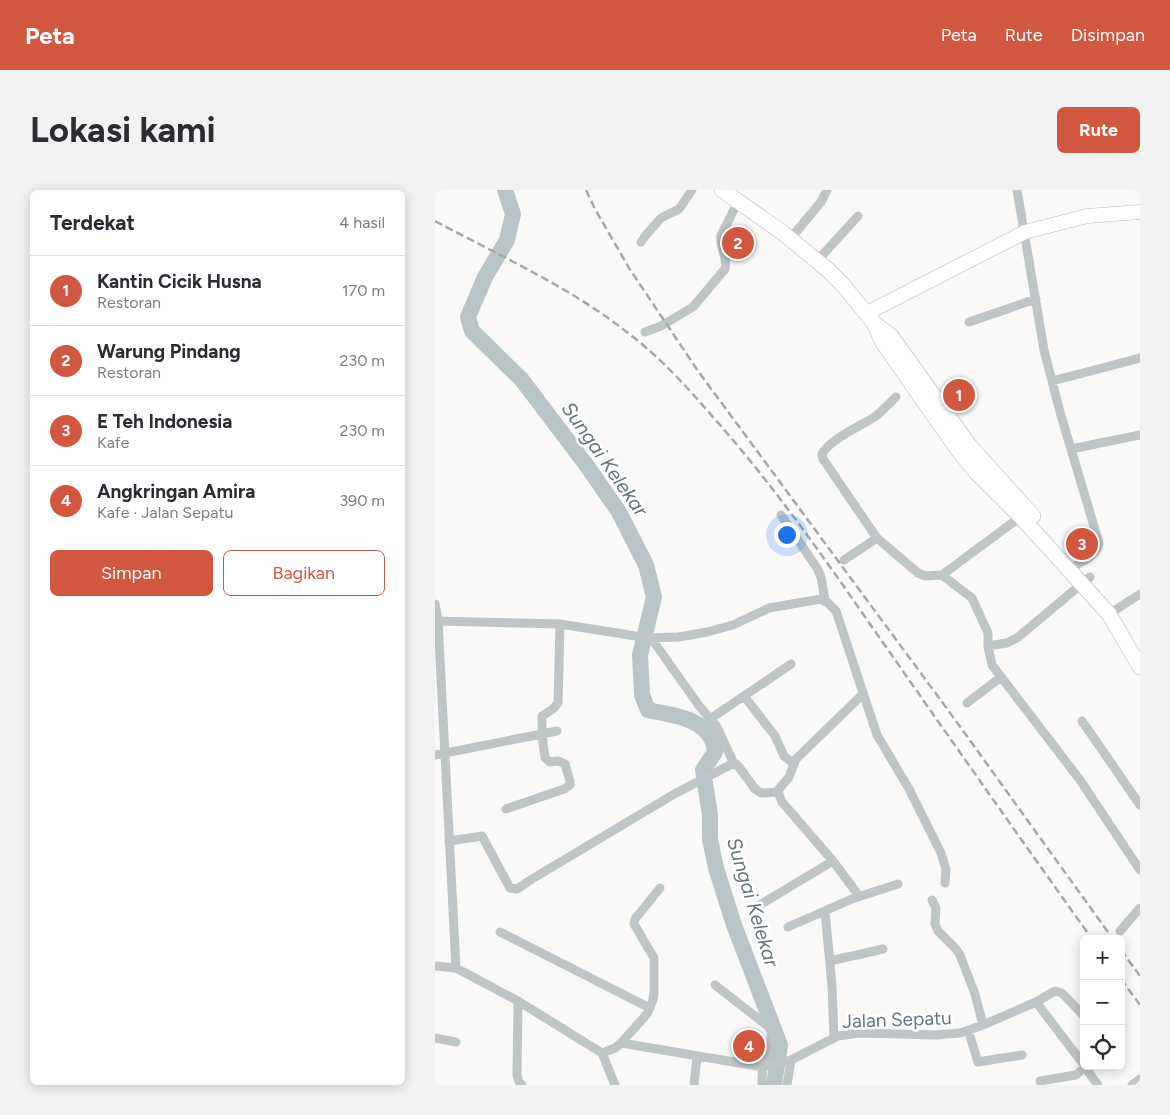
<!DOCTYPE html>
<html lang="id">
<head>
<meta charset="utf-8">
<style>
  body { margin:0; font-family:Figtree,sans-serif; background:#f2f2f3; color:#2b2b33 }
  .controls { position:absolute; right:15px; bottom:15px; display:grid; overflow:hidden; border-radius:8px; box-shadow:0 2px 12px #0003 }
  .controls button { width:45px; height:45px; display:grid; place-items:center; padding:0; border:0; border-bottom:1px solid #e1e1e2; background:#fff; color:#2b2b33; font:25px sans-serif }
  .you { position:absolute; left:351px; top:344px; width:18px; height:18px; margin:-12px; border:4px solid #fff; border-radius:50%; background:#1a73e8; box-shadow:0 0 0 8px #1a73e833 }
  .badge { display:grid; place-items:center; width:32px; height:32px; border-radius:50%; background:#d25740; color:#fff; font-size:16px; font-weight:700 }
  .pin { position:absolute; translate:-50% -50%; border:2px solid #fff; box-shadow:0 1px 5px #0006 }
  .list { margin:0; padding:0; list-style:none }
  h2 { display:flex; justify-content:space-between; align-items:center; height:65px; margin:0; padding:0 20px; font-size:21px }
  h2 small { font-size:16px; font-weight:400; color:#7c7c81 }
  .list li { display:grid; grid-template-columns:32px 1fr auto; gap:15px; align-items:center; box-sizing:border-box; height:70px; padding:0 20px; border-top:1px solid #e1e1e2 }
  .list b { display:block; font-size:19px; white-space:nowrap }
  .list p { margin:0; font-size:16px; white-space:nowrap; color:#7c7c81 }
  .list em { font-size:16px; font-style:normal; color:#7c7c81 }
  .actions { display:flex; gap:10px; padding:15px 20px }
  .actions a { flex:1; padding:11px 0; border:1px solid #d25740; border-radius:8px; text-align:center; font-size:18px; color:#d25740 }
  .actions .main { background:#d25740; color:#fff }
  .icon { flex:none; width:28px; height:28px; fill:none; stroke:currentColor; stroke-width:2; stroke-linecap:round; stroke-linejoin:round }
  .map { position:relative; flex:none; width:705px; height:895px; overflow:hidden; border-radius:8px }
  header { display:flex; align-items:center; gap:30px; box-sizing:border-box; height:70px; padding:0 25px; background:#d25740; color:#fff }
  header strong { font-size:24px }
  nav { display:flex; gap:28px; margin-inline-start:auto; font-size:18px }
  .intro { display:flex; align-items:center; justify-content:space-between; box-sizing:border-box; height:120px; padding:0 30px }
  h1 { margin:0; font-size:35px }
  .button { padding:12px 22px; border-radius:8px; background:#d25740; color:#fff; font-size:18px; font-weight:700 }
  main { display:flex; gap:30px; padding:0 30px }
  aside { flex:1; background:#fff; border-radius:8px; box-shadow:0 2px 12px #0003 }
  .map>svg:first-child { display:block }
</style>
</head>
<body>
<header>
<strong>Peta</strong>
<nav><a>Peta</a><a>Rute</a><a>Disimpan</a></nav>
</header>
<div class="intro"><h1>Lokasi kami</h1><a class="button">Rute</a></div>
<main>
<aside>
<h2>Terdekat<small>4 hasil</small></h2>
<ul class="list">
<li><span class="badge">1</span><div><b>Kantin Cicik Husna</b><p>Restoran</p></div><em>170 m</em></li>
<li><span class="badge">2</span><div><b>Warung Pindang</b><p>Restoran</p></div><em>230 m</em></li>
<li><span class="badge">3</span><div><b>E Teh Indonesia</b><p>Kafe</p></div><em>230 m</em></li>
<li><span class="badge">4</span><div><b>Angkringan Amira</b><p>Kafe · Jalan Sepatu</p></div><em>390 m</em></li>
</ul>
<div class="actions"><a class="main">Simpan</a><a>Bagikan</a></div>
</aside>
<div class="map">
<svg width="705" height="895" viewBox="0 0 705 895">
  <rect width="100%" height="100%" fill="#faf9f8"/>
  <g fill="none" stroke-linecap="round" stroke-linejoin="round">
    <!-- river -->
    <path stroke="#b9c4c7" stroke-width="16" d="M70,0l8,24 -6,26 -22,37 -17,40 4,14 50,49 65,86 32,46 27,53 8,32 -14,58 2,40 6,15c21,5 54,7 64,30 2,3 2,8 3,12l-12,18 7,45v24l6,29 18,57 46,120 -6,40"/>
    <!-- secondary casing -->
    <g stroke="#b4babe" stroke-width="15">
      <path id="secondary" d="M432,123l158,-81 62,-16 53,-4"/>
    </g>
    <!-- primary casing -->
    <g stroke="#b3b9bc" stroke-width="16">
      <path id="primary" d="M287,0l61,43 45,37 15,15 31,38 9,20 75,107 17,21 46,46 88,97 31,53
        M440,134l16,12 78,109 64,71"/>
    </g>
    <!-- street -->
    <path stroke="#bfc4c7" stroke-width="9" d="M582,0l27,160 16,62 39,131c-1,12 -20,20 -29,26
      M355,49l31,-37 6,-12
      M206,52l5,-7 15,-17 18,-9 13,-19
      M382,71l41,-45
      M534,132l67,-23
      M210,142l16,-6 32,-19 32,-38c3,-12 -6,-23 -4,-34l17,-33
      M617,191l88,-23
      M636,259l69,-14
      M346,325l36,53 4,9 4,23
      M442,348l-54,-79 -1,-5c8,-15 39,-28 54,-38 7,-6 14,-13 20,-19
      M409,370l33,-22 41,35 7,3 17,-1 30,23 16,35v13
      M507,385l81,-60
      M655,387l-73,61 -10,5 -19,3 4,19 88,115 60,90
      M0,414l3,16 18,348
      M674,424l31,-20
      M0,431l125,3 88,14 31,-1 28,-5 26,-7 36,-17 52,-9 7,4 8,8 41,124 32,54 32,64 5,16 -1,14
      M216,448l49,69 17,20 17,37
      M309,506l47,-32
      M532,513l34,-26
      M275,529l34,-23 31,40 9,20 10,8
      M647,531l58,84
      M0,565l122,-24
      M71,619l58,-20 6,-4v-4l-5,-17 -7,-3 -8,1 -5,-4 -3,-23v-19l11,-7 5,-6 2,-79
      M14,651l33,-5 28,52 7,1 15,-10 144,-86 54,-28 6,-1 3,3 16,22 6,4 17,-1
      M424,706l-26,-35 -51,-59 -4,-10 1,-3 10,-12 7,-18 67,-65
      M497,710l4,8 -1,16 3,7 18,18 4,6 15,39 8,31
      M323,716l75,-45
      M390,721l7,75 2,51
      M353,737l64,-28 46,-15
      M685,741l20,-23
      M65,742l150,76
      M395,771l53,-12
      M0,776l21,2 62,33 84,52 13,-5 6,-5 142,24 28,-7 47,-24 22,-3 75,2 25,-2 23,-8 53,-23 19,-11 7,2 22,23
      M280,795l54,42c7,14 -3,28 -6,41 -1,5 -1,12 -1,17
      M83,811l-1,74 2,7 3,3
      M601,812l48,63
      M533,840l10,32 44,-7
      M0,848l21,4
      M186,853l26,-29 6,-14 1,-7v-35l-20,-34 1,-5 25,-31
      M167,863l13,32
      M649,876l14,19
      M605,891l36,-6 9,-8
      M259,895l3,-28
      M352,895l4,-25
      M697,895l8,-6"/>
    <!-- secondary -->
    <use href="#secondary" stroke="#fff" stroke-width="14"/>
    <!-- primary -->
    <use href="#primary" stroke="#fff" stroke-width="15"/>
    <!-- rail -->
    <path stroke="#a2a9ad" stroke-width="2.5" stroke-dasharray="8 4" stroke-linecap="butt" d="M151,0l9,19 34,59 69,103 250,339 165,229
      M0,31c65,35 135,66 193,112 32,24 59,54 85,84 55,62 103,129 150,197 76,109 152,217 229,325
      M686,760l19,26
      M686,789l19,26"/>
  </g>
  <g text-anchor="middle" stroke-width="5" stroke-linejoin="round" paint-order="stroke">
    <!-- street labels -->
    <g font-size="19" fill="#677780" stroke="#fff">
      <text transform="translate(462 829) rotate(-2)" y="7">Jalan Sepatu</text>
    </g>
    <!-- water labels -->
    <g font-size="20" font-style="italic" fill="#637579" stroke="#fff">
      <text transform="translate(170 269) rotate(55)" y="7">Sungai Kelekar</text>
      <text transform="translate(318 712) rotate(73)" y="7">Sungai Kelekar</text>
    </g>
  </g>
</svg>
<div class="controls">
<button>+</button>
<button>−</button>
<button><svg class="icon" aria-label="locate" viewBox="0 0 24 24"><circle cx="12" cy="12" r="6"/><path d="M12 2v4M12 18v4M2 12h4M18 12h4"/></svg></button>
</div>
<div class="you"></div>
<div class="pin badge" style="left:524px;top:205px">1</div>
<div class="pin badge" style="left:303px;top:53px">2</div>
<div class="pin badge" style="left:647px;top:354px">3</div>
<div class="pin badge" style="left:314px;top:856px">4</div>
</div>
</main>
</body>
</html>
